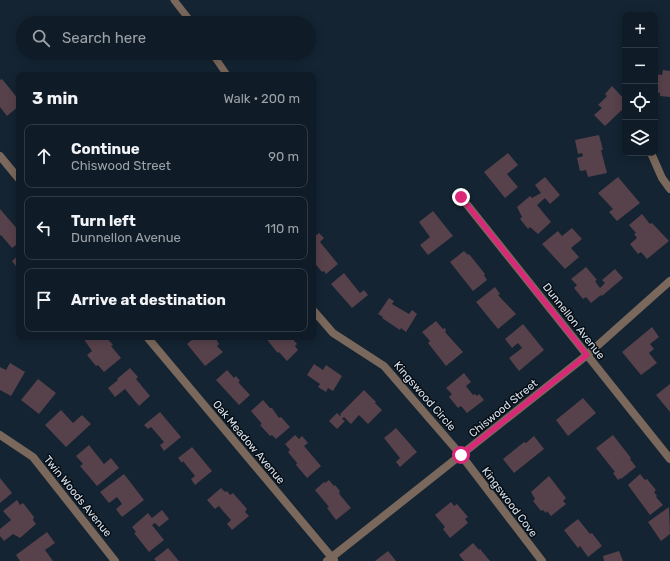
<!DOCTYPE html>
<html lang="en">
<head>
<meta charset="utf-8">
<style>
  body { margin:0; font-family:Rubik,sans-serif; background:#18242e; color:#f1f3f6 }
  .controls { position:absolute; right:12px; top:12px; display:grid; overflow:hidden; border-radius:8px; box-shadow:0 2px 10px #0003 }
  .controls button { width:36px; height:36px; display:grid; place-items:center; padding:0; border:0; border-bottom:1px solid #2f3943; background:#0f1b26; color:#f1f3f6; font:20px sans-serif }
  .stop { position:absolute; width:12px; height:12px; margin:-9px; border:3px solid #db2777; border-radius:50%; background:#fff }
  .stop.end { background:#db2777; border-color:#fff; box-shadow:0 1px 4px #0008 }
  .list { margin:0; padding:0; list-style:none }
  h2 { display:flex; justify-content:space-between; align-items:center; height:52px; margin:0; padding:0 16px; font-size:17px }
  h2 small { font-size:13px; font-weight:400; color:#9ba1a7 }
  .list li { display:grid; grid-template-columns:26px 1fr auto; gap:12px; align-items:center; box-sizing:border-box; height:64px; margin:0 8px 8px; padding:0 8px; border:1px solid #2f3943; border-radius:8px }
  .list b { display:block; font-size:15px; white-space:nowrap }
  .list p { margin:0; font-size:13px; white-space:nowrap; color:#9ba1a7 }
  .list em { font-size:13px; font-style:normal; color:#9ba1a7 }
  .icon { flex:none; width:22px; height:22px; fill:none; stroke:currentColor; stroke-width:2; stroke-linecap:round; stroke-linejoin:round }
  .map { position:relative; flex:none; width:670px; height:561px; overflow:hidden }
  .search { position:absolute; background:#0f1b26; box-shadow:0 2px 10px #0003; left:16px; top:16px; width:300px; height:44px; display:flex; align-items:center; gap:10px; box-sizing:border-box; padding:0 14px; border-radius:22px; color:#9ba1a7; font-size:15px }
  .panel { position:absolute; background:#0f1b26; box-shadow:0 2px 10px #0003; left:16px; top:72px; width:300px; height:268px; border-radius:8px }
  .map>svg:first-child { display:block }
</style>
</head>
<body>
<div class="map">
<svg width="670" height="561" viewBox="0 0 670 561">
  <rect width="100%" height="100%" fill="#142432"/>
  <!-- building -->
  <path fill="#57414b" d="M663,70l7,1v26l-10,-1v-3l-5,-1v-18l7,1z
    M2,79l5,6 12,15v6l-12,10 -7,-9v-27z
    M612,86l13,14v7l-20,19 -11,-11 8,-7 -4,-3 9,-9 -2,-2z
    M599,135l4,15h-2l6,23 -19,4 -2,-7 -6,1 -3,-13 6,-2 -1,-3 -4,1 -3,-14z
    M508,153l10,12 -11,9 11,13 -13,11 -21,-26z
    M545,177l15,18 -10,9 -5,-6 -8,7 14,17 -13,12 -8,-7 -2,2 -8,-10 2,-2 -5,-10 13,-11 2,2 9,-5 -6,-8z
    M618,177l22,26 -23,18 -8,-9 4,-3 -15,-16z
    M0,209l19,22v12l-7,5 -11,-13 -1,1z
    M433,211l20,25 -25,19 -8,-10 10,-8 -11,-15z
    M642,214l8,10 2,-1 17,18 -22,18 -6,-7 -3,2 -8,-10 7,-6 -3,-4 2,-1 -7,-8z
    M572,228l10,11 -11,9 8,9 -14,12 -23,-25 16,-13 4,5z
    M319,233l5,5 -4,4 18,22 -12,10 -2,-3 -2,1 -9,-11v-23z
    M464,251l4,4 1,-1 16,20 -1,1 3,5 -14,11 -23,-29z
    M19,255v15l-7,-9z
    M586,267l11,13 -2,1 5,7 5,-5 -3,-3 13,-11 8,9 -21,18 -1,-1 -10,8 -5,-6 -3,2 -9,-11 3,-3 -6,-6z
    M344,273l16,20 4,-3 4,5 -16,13 -21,-24z
    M495,287l5,7 -2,1 18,19 -18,15 -22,-27z
    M389,298l5,3 -2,3 17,10 3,-4 5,4 -11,18 -5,-4 -1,2 -18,-12 1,-1 -5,-3z
    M436,321l7,8 2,-1 1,3 -1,1 18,20 -17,14 -18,-23 2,-2 -8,-9z
    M523,324l21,26 -25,21 -10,-13 13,-10 -4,-5 -6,5 -7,-9z
    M652,327l7,10 -9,7 4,5 -5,4 8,10 -16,12 -19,-23z
    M84,337h22l7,8 -2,1 10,12 -17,14 -6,-7 -2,1 -9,-11 5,-4 -9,-13z
    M191,337h22l3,2 3,5 -2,2 6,6 -18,14 -18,-22 6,-5z
    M265,337h26l6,7 -2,2 3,4 -11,11 -8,-9 -1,1 -2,-2z
    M10,363l15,9 -14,24 -11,-6v-23l6,3z
    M314,364l9,6 3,-5 16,11 -9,15 -5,-3 -2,4 -8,-5 2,-3 -13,-9z
    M130,368l8,9 -2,2 14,17 -11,10 -14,-17 -10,8 -7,-9 10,-8 -1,-1z
    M227,370l7,8 2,-2 4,5 -2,1 12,13 -11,10 -23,-25z
    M464,373l7,9 -5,4 7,9 2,-1 2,2 2,-2 5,6 -17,13 -6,-7 -3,2 -9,-11 3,-3 -6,-6z
    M38,379l18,14 -17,21 -18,-14z
    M670,384v28l-14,-17z
    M364,390l12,12 -1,1 7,7 -14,14 -9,-9 -8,9 -7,-7 -2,2 3,2 -8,8 -8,-8 8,-8 3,3 1,-1 -1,-1z
    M583,398l13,15 -28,23 -12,-16z
    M263,400l7,8h2l7,10 2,-1 9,10 -14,12 -4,-4 -2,1 -10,-11 2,-1 -11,-13z
    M61,410l12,13 9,-8 9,9 -25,23 -21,-22z
    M160,412l21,25 -17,14 -4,-6 4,-3 -13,-15 -3,2 -4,-4z
    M396,428l21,24 -17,15 -4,-5 4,-4 -16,-20z
    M295,435l4,4 3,-3 6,7 -4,3 17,20 -14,12 -11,-13 1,-2 -9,-11 2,-2 -5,-6z
    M613,435l18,23 -1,1 6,8 -15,12v-1l-3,2 -5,-7 2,-1 -19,-24z
    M534,436l10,13 -30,24 -11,-14 21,-17 2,1z
    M89,445l15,19 7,-6 8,10 -22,18 -17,-20 3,-2 -7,-8z
    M192,447l20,24 -17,14 -4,-6 4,-3 -12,-15 -1,2 -4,-5z
    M124,474l20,26 -22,17 -6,-8 6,-5 -5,-7 -8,6 -9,-11z
    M640,474l5,6 2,-1 9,11 -2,2 3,4 -1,1 7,8 -13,10 -22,-30z
    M549,476l17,22 -3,3 3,3 -15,12 -4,-5 -1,2 -3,-3 -2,1 -8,-10 2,-2 -4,-7z
    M0,478l12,15 -12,10z
    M329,480l5,6 1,-1 5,6 -1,1 1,3 11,13 -15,12 -9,-12 2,-1 -14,-17 9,-8 1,1z
    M221,488l4,4 2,-1 3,4 3,-2 14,16 -2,3 4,4 -17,14 -5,-6 4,-4 -8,-9 -4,-5 -4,3 -8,-9z
    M17,500l3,5 3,-2 11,14 -1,3 3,4 -16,14 -7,-4 -9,7 -4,-5v-7l11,-9 -8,-9z
    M451,502l3,4 3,-2 11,13 -3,2 3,4 -18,15 -7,-9 2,-2 -10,-12z
    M669,507l1,27 -9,7 -13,-19z
    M162,510l7,9 -10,8 -4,-4 -3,2 12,15 -15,12 -15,-19 2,-1 -4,-5 16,-14 4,5z
    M578,519l12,15 2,-1 10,13 -14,11 -8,-11 -2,2 -14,-18z
    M47,532l8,11 -10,7 8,11h-33l-4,-6z
    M473,543l6,7 1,-1 10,12h-26l-5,-6z
    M168,548l11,13h-23l-2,-2z
    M388,551l8,10h-21z
    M619,551l4,10h-19l-1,-5z"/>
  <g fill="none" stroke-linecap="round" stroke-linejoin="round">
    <!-- service -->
    <path stroke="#7b685c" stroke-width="7" d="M174,0l18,23
      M212,53l15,22"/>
    <!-- minor -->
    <path stroke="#7b685c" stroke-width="8" d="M651,153l11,25 8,11
      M0,156l19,23
      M461,197l209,262
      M313,310l20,23 51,33 77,89 81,106
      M147,337l187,223
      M0,435l33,22 82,104
      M327,561l260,-206 83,-74"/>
  </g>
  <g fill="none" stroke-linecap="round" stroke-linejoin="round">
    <!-- route -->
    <path stroke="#db2777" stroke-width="5" d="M461,455l126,-100 -126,-158"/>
  </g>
  <g text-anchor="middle" stroke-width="3" stroke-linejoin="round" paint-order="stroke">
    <!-- street labels -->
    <g font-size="11" fill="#d7e1eb" stroke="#060c13">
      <text transform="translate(574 321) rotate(52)" y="4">Dunnellon Avenue</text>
      <text transform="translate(425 396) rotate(49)" y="4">Kingswood Circle</text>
      <text transform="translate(503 408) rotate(-39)" y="4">Chiswood Street</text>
      <text transform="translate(249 442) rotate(50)" y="4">Oak Meadow Avenue</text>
      <text transform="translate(78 496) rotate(51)" y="4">Twin Woods Avenue</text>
      <text transform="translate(510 502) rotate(53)" y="4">Kingswood Cove</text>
    </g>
  </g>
</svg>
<div class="controls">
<button>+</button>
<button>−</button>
<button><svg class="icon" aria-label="locate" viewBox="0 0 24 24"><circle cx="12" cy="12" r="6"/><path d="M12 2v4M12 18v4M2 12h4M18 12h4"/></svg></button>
<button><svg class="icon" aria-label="layers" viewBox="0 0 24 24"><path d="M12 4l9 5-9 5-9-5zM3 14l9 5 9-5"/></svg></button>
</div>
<div class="stop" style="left:461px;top:455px"></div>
<div class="stop end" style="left:461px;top:197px"></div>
<div class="search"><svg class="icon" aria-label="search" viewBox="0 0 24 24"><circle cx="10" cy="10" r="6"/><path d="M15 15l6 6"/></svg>Search here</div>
<section class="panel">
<h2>3 min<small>Walk · 200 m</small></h2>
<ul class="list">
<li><svg class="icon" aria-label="ahead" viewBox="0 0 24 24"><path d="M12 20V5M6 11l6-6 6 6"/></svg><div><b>Continue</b><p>Chiswood Street</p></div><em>90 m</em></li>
<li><svg class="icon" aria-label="left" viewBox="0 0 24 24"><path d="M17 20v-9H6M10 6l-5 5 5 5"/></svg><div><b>Turn left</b><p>Dunnellon Avenue</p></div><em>110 m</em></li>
<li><svg class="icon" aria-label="arrive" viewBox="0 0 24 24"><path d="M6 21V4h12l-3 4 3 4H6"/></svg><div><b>Arrive at destination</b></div></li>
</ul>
</section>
</div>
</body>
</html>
